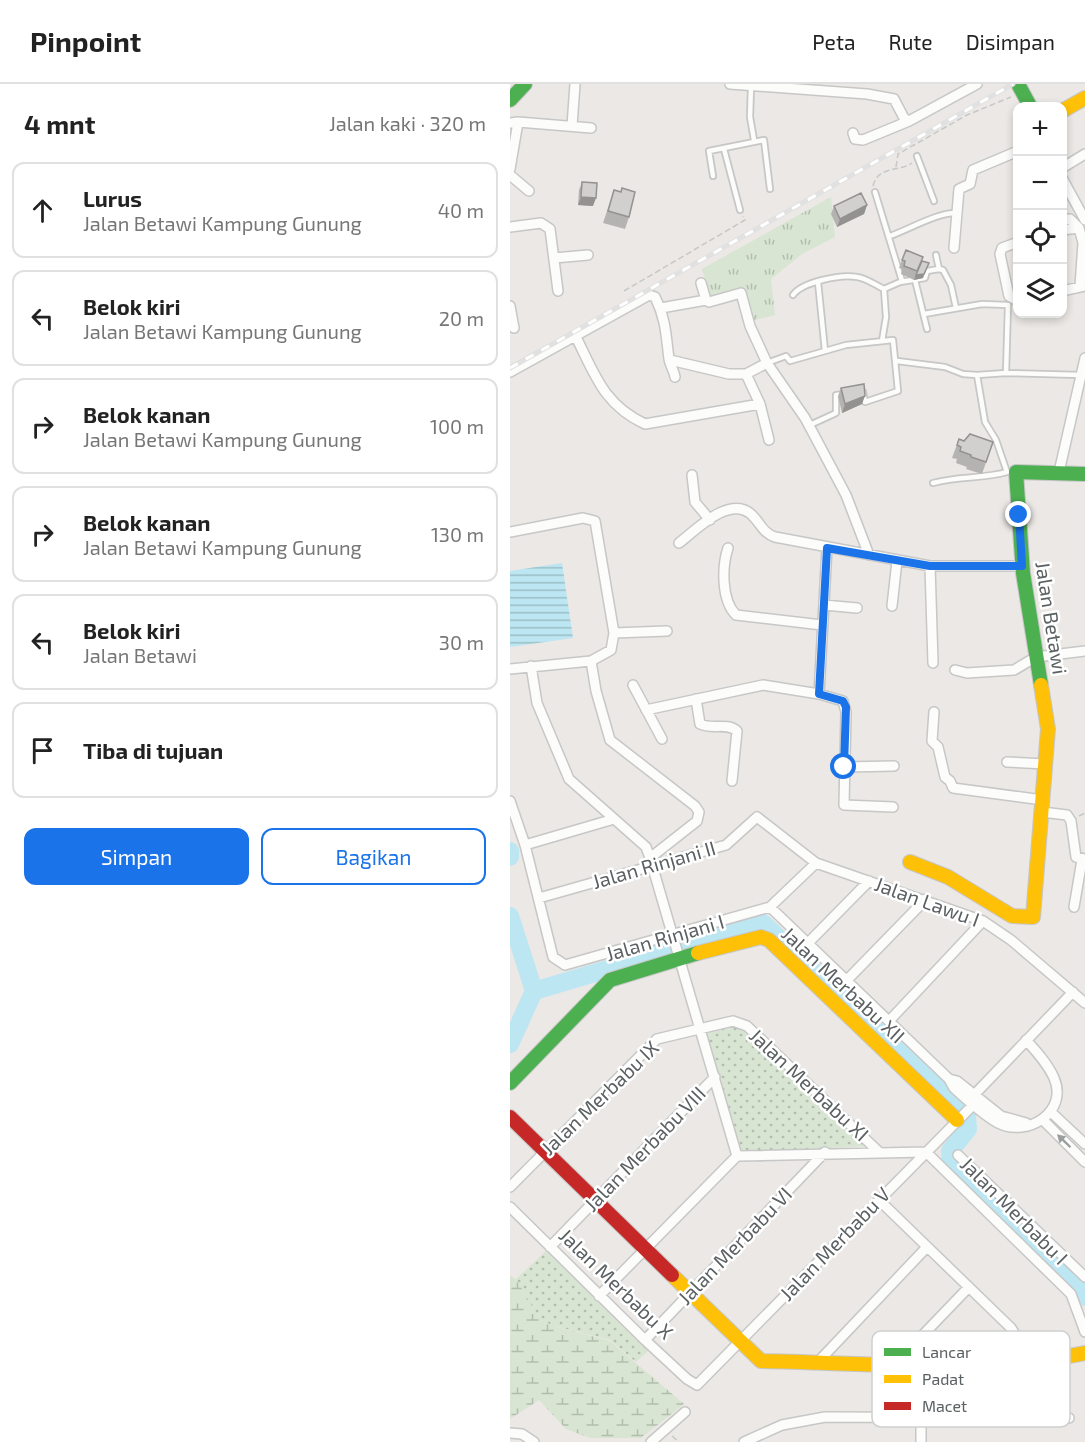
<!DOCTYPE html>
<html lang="id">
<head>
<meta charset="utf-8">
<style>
  body { margin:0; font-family:"Exo 2",sans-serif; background:#f2f2f2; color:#222 }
  .controls { position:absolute; right:18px; top:18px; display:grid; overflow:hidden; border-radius:12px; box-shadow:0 3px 9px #0003 }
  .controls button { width:54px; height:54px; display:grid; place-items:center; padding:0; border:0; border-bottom:2px solid #e0e0e0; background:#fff; color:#222; font:30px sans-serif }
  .stop { position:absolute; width:18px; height:18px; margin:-14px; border:4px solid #1a73e8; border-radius:50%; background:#fff }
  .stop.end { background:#1a73e8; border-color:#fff; box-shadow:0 2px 6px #0008 }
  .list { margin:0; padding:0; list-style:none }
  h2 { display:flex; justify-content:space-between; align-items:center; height:78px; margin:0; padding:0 24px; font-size:26px }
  h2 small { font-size:20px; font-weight:400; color:#767676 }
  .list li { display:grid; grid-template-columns:39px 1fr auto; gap:18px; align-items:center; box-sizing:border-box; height:96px; margin:0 12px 12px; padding:0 12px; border:2px solid #e0e0e0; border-radius:12px }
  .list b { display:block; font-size:22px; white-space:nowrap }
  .list p { margin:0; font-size:20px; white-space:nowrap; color:#767676 }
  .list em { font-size:20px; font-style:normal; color:#767676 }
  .actions { display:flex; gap:12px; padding:18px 24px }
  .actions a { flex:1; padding:14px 0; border:2px solid #1a73e8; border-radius:12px; text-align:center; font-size:21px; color:#1a73e8 }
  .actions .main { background:#1a73e8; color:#fff }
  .icon { flex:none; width:33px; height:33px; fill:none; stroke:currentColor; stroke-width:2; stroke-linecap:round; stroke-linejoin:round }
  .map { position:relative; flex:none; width:575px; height:1358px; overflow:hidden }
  header { display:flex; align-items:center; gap:36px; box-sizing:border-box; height:84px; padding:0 30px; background:#fff; border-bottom:2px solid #e0e0e0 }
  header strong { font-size:28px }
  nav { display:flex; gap:33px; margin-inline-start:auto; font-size:21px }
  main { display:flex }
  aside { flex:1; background:#fff }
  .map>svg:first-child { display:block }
</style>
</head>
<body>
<header>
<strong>Pinpoint</strong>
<nav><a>Peta</a><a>Rute</a><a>Disimpan</a></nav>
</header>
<main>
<aside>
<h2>4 mnt<small>Jalan kaki · 320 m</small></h2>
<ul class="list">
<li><svg class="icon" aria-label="ahead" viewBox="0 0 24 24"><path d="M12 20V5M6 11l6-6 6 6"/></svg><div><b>Lurus</b><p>Jalan Betawi Kampung Gunung</p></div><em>40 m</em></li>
<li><svg class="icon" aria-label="left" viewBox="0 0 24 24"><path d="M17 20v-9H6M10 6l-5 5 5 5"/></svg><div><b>Belok kiri</b><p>Jalan Betawi Kampung Gunung</p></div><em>20 m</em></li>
<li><svg class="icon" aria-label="right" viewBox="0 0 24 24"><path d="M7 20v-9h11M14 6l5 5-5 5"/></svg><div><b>Belok kanan</b><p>Jalan Betawi Kampung Gunung</p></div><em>100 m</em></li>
<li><svg class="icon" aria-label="right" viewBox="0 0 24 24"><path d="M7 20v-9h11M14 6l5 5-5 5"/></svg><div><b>Belok kanan</b><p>Jalan Betawi Kampung Gunung</p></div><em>130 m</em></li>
<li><svg class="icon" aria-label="left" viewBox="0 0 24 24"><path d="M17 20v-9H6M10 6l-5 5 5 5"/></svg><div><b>Belok kiri</b><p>Jalan Betawi</p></div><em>30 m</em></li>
<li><svg class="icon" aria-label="arrive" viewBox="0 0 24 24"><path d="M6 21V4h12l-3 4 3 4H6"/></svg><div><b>Tiba di tujuan</b></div></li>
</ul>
<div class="actions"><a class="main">Simpan</a><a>Bagikan</a></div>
</aside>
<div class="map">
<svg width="575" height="1358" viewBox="0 0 575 1358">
  <defs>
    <pattern id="grass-tufts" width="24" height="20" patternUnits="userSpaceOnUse" patternTransform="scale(1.5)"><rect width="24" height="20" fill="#d8e5d2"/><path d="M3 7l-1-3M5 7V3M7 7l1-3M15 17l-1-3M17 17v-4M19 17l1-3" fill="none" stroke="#b2bdae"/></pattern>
    <pattern id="wetland-marsh" width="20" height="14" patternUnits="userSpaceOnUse" patternTransform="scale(1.5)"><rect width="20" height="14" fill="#d8e5d2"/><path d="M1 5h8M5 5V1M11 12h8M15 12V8" fill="none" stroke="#b2bdae"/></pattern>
    <pattern id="park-dots" width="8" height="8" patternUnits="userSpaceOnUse" patternTransform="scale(1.5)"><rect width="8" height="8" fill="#d8e5d2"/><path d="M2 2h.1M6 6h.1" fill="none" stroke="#b2bdae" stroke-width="1.8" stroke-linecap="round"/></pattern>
    <pattern id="water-rules" width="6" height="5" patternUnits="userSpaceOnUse" patternTransform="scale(1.5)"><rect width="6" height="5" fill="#bce6f2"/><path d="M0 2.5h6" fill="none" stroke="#9cbec7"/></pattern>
  </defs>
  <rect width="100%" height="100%" fill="#ebe8e5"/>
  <!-- grass -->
  <path fill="url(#grass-tufts)" d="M321,113l4,40 -33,17 -31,25 4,36 -24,6 -10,-30 -31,6 -8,-28z"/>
  <!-- wetland -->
  <path fill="url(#wetland-marsh)" d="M0,1191l10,8 20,31 14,12 56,15 74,63 -43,34h-51l-24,-9 -27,-29 -29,19z"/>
  <!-- park -->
  <path fill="url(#park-dots)" d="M229,942l130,120 -129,6 -34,-120z
    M36,1167l103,99 -13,12 -26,-22 -59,-15 -13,-9 -22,-37z"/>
  <!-- water -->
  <path fill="url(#water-rules)" d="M52,479l11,75 -63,9v-76z"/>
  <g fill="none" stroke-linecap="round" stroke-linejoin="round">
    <!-- river -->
    <path stroke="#bce6f2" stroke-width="18" d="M0,767v6
      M0,832l24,75
      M0,960l24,-53 229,-68 204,193 1,13 -18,22 1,11 132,129 2,6"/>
    <!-- lane casing -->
    <g stroke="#c7c7c7" stroke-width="8">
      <path id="lane" d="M241,3l-1,30 4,23
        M214,65l16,61
        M407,72l17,45
        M203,92l-4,-25 55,-11 6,49
        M365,108l27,89
        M380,152c20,-7 48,-24 67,-23
        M426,171l3,14 4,1 8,15 5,23
        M405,196l12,49
        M308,198l7,69
        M283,211c9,-13 48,-21 64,-18 9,1 18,8 27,12l16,-7 25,-4 2,-7 12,-2
        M414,230l58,-10 26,1 -2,68
        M372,257l4,-24 -2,-28
        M387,277l48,6 18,7 14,1 29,-2 75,2
        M257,279l19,-7 4,5 56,-16 47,-5 5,51 -33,11 -2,-10
        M467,291l8,47 11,18 11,32
        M300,341l26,-12v-18l8,-1
        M423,399c26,-7 49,-4 74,-11"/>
    </g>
    <!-- street casing -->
    <g stroke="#c7c7c7" stroke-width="12">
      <path id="street" d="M220,0l137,10 27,5 10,19 5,3
        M0,39l8,-1 73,6
        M62,42l3,-42
        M343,49l2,6 8,1 46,-19 68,-37
        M552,84l23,-14
        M0,85l8,-47
        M0,91l19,16
        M552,94l23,42
        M552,136l8,-1 9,9
        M0,143l31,-4 9,6 8,62
        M552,146l17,-2 4,15 -3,43
        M508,158l-16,6 -2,6 9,42 9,5
        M444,164l5,-59 11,-5 3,-14 45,-19
        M44,174l34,-3
        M191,199l5,17
        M552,207l23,-5
        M0,222l4,22
        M151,224l45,-8 3,2 32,-9 9,33 17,37 38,55 41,77 23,60
        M66,253c19,38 28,68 69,87l115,-20
        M160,276l59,14h17l21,-11
        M0,288l139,-77 6,2c11,22 11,39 14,62 1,6 5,12 6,18
        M236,290l14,30 9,36
        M549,388l26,-114
        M182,391l3,27 15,18
        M0,448l73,-14 12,3 19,112 -3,17 -20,11 -81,8
        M169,459c17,-13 51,-49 73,-28 9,9 11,18 23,22l155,29h92
        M218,464c-6,18 -7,52 8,67l86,10
        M420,482l3,97
        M314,521l33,3
        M382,522l5,-45
        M104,549l53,-2
        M81,577l5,30 14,49 85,66 4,6 -2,9 -47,37
        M21,582l6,37 32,76 77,68 4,11 87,298
        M445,586l12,3 47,-3 22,-13 49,-6
        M123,601l29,54
        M309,610l8,-146
        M186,615l4,25c12,6 27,-2 37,7l-5,50
        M136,626l117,-25 56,9 24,7 3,11 -2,93 49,2
        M424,628l-2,29 6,6 7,30 5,4 3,7 90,12
        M497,678l39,2
        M334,683l50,-1
        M0,717l15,44 28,112 12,8 205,-58 46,-44
        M532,728l25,3 4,6 5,36 9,2
        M15,761l89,-26
        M29,814l187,-53 31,-28 59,46 167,58 28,19 74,63
        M260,823l179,172 5,9c13,12 28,26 44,35 29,15 71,-11 56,-45 -6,-14 -18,-27 -28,-38
        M564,823l8,-47
        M298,859l61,-62
        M337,896l79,-81
        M379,937l94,-100
        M439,995l8,2 44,35 25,7
        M464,1011l99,-103
        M542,1029l33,31
        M533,1036l42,42
        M448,1071l127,122
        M227,1072l189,-4 145,142 14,38
        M0,1103l147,-148 76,-18 14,5 132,126
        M369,1116l132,128 8,13 4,22
        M0,1123l135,133 42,39 10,6 276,-280
        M40,1163l165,-170
        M89,1212l138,-140
        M135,1256l180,-188
        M307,1279l110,-116
        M384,1281l75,-78
        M411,1331v27
        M0,1349l12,1 12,8
        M141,1358l34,-30
        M234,1358l38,-17 43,-8 244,1"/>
    </g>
    <!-- fast casing -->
    <g stroke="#c6c6c6" stroke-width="16">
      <path id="fast" d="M508,0l12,22
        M0,16l15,-16
        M531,601l-18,-112 -7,-101 69,2
        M0,999l100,-103 88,-27"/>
    </g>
    <!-- slow casing -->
    <g stroke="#c6c6c6" stroke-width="16">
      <path id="slow" d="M552,27l23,-13
        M400,778l38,15 64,39 21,1 15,-188 -7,-44
        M188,869l63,-16 8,3 188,180
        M162,1191l89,86c108,2 218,13 324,-8"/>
    </g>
    <!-- jam casing -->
    <g stroke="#c6c6c6" stroke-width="16">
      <path id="jam" d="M0,1033l162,158"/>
    </g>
    <!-- path -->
    <path stroke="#c5c9c6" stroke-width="1.5" stroke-dasharray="6 3" stroke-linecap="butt" d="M386,83l2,-13 69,-39 44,-18
      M363,102c5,-21 27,-14 39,-23
      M114,207l121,-71 -2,-4
      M569,732l6,-3
      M162,1352l7,6"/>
    <!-- lane -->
    <use href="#lane" stroke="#fcfcfb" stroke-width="4.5"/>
    <!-- street -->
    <use href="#street" stroke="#fcfcfb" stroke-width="9"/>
    <!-- fast -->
    <use href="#fast" stroke="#4caf50" stroke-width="14"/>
    <!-- slow -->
    <use href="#slow" stroke="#ffc107" stroke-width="14"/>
    <!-- jam -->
    <use href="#jam" stroke="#c62828" stroke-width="14"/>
    <!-- rail casing -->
    <g stroke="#e2e1e1" stroke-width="5">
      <path id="rail" d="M0,284l503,-284"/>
    </g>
    <!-- rail -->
    <use href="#rail" stroke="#fff" stroke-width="3" stroke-dasharray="9" stroke-linecap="butt"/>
  </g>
  <!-- wall -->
  <path fill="#b5b3b1" d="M72,98l11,24 -15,-1 1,-15z
    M104,106l15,27 -4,12 -22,-6z
    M357,121l-3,9 -27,13 -6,-13 3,-8z
    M396,166l16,11 7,2 -6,15 -9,2 -13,-6 1,-5 -3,-1z
    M331,304l21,16 -20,9 -4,-17z
    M449,355l5,2 29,1 -11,32 -16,-5 1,-2 -11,-4 1,-4 -5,-1z"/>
  <!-- shaded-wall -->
  <path fill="#939290" d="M71,113l15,1 -3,8 -15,-1z
    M357,121l-3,9 -27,13 3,-8z
    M413,173l-7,18 8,-1 -1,4 -9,2z
    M355,312l-3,8 -20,9 3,-9z"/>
  <!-- building -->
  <path fill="#d2d0ce" stroke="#939290" stroke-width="1.5" d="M72,98l15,1 -1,15 -15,-1z
    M112,104l13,4 -6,25 -21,-6 6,-21 7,2z
    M351,109l6,12 -27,14 -6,-13z
    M396,166l17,7 -6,14 -13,-5 1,-5 -3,-1z
    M412,177l7,2 -5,11 -8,1z
    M354,300l1,12 -20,8 -4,-16z
    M460,350l23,8 -7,20 -15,-5v-2l-11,-4 1,-4 -4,-2 2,-6 5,2z"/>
  <!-- one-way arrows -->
  <defs><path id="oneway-solid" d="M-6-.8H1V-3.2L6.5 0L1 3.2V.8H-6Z" transform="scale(1.5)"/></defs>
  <use fill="#9b9e9f" href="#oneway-solid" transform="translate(554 1057) rotate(-136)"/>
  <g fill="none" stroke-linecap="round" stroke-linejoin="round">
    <!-- route -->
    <path stroke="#1a73e8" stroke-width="8" d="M334,683l2,-60 -3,-6 -24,-7 8,-146 103,18h92l-3,-51"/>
  </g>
  <g text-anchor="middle" stroke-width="5" stroke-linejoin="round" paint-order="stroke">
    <!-- street labels -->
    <g font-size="20" fill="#5b6062" stroke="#fff">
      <text transform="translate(541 534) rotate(81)" y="7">Jalan Betawi</text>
      <text transform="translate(144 781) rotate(-16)" y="7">Jalan Rinjani II</text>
      <text transform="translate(417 818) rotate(20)" y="7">Jalan Lawu I</text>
      <text transform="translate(155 854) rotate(-16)" y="7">Jalan Rinjani I</text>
      <text transform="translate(333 901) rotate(43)" y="7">Jalan Merbabu XII</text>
      <text transform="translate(299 1001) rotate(43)" y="7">Jalan Merbabu XI</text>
      <text transform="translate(90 1014) rotate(-44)" y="7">Jalan Merbabu IX</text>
      <text transform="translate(135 1065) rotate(-46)" y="7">Jalan Merbabu VIII</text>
      <text transform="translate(504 1127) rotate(45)" y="7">Jalan Merbabu I</text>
      <text transform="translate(325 1160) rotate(-46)" y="7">Jalan Merbabu V</text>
      <text transform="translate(225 1162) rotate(-46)" y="7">Jalan Merbabu VI</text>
      <text transform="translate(106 1200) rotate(44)" y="7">Jalan Merbabu X</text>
    </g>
  </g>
  <!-- legend -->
  <rect x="362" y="1247" width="198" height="96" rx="9" fill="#fff" stroke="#cecfd0" stroke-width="1.5"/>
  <rect x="374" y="1264" width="27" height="8" fill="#4caf50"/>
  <rect x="374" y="1291" width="27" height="8" fill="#ffc107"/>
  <rect x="374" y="1318" width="27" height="8" fill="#c62828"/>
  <g font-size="16" fill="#5b6062">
    <text x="412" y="1274">Lancar</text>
    <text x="412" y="1301">Padat</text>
    <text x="412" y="1328">Macet</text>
  </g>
</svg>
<div class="controls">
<button>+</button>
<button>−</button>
<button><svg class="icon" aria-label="locate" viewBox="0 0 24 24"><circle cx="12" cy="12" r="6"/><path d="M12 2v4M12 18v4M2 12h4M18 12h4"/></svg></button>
<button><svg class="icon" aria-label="layers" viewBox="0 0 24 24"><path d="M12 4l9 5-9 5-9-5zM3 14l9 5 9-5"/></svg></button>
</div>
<div class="stop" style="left:334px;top:683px"></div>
<div class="stop end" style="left:509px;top:431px"></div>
</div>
</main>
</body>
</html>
